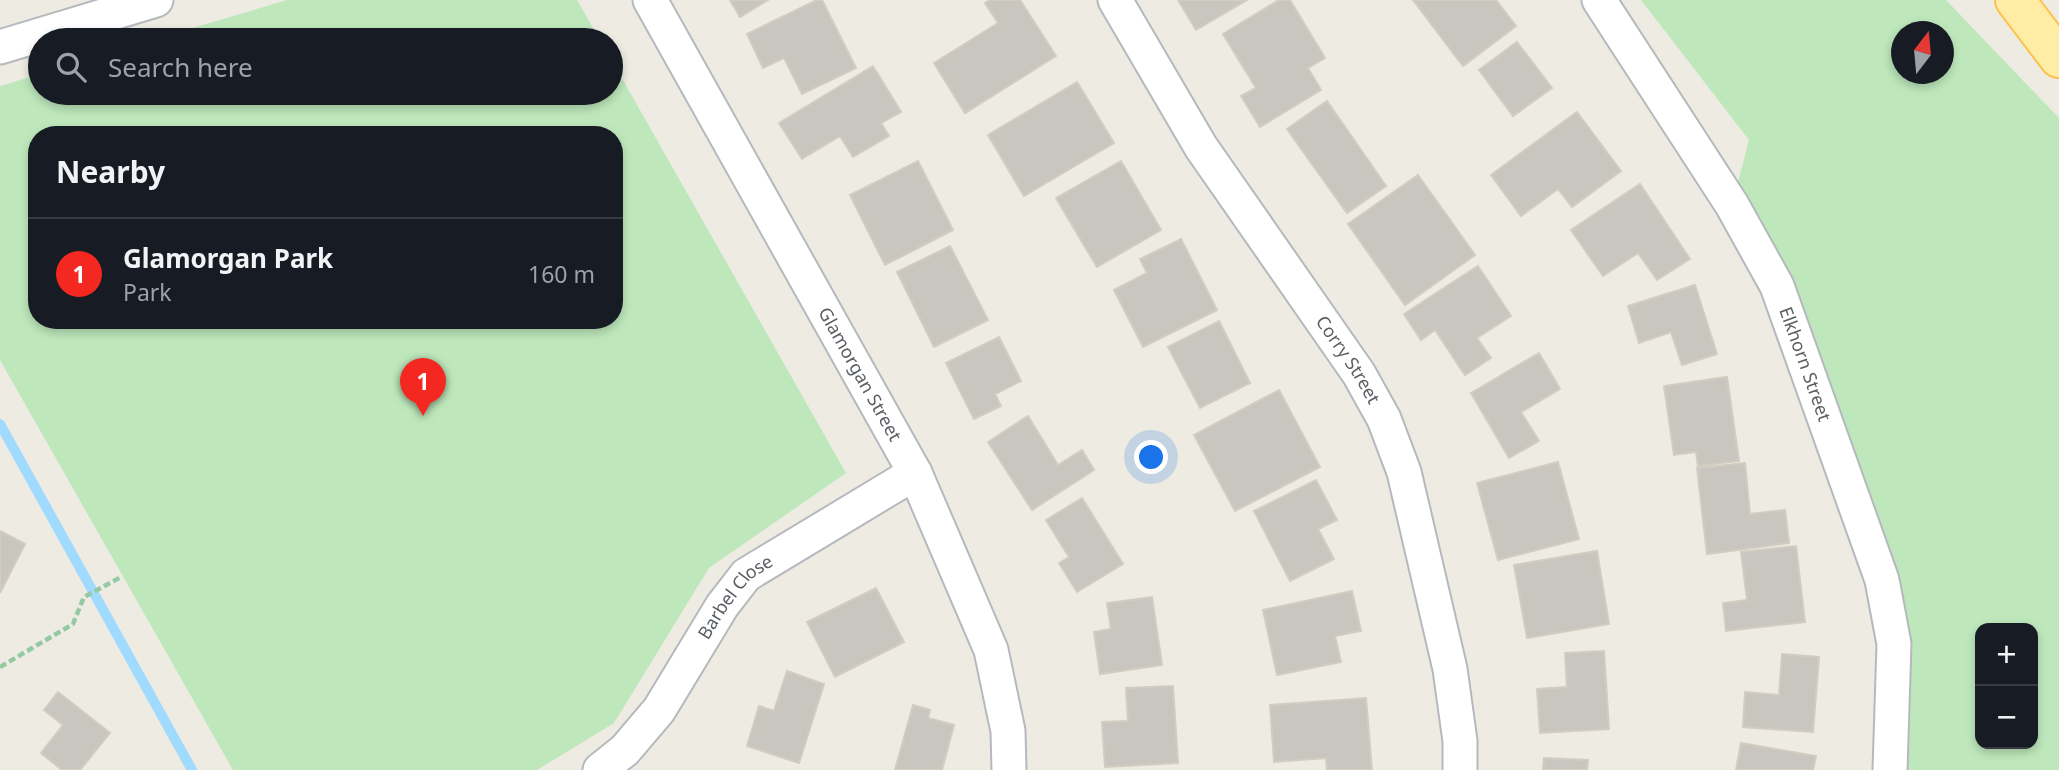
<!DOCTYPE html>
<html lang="en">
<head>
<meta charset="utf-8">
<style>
  body { margin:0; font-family:"Noto Sans",sans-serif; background:#242831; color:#f1f3f6 }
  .controls { position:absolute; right:21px; bottom:21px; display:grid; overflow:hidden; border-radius:14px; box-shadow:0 4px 10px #0003 }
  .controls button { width:63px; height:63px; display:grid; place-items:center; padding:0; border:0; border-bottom:2px solid #363941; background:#171b24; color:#f1f3f6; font:35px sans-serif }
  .compass { position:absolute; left:1891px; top:21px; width:63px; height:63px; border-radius:50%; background:#171b24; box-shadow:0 4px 10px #0003; rotate:16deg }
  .you { position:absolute; left:1152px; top:458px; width:24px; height:24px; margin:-18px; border:5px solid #fff; border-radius:50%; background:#1a73e8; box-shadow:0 0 0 10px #1a73e833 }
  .badge { display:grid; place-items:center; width:46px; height:46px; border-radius:50%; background:#f52821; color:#fff; font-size:23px; font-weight:700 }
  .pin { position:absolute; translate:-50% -58px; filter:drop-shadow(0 2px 4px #0008) }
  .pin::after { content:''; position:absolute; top:37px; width:24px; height:21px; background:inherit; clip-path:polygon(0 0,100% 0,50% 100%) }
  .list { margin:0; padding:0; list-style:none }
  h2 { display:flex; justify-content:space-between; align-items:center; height:91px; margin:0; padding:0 28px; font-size:30px }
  h2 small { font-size:23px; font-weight:400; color:#9ea1a6 }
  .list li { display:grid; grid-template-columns:46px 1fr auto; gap:21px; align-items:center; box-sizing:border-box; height:112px; padding:0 28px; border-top:2px solid #363941 }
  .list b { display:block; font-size:26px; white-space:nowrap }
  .list p { margin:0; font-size:23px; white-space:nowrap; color:#9ea1a6 }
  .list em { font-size:23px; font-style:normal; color:#9ea1a6 }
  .icon { flex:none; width:38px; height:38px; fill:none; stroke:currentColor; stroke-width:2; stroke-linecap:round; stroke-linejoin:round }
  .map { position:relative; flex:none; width:2059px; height:770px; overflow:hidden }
  .search { position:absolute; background:#171b24; box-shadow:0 4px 10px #0003; left:28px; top:28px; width:595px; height:77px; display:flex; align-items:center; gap:18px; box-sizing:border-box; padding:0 24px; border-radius:38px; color:#9ea1a6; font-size:26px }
  .panel { position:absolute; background:#171b24; box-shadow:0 4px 10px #0003; left:28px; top:126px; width:595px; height:203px; border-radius:28px }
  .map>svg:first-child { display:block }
</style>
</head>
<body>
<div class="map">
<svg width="2059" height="770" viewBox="0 0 2059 770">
  <rect width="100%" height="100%" fill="#eeebe2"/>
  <!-- green -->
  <path fill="#bee8bc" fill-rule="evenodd" d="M287,0h290l23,40h-448z
    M1641,0h305l113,118v652h-169l4,-126 -162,-439 17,-65zM1902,32h42v42h-42zM1980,628h53v116h-53z
    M611,59l235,414 -137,95 -95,155 -77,47h-304l-233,-410v-274l40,-12v19h571zM37,135h577v185h-577z"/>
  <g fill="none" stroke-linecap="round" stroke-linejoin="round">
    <!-- stream -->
    <path stroke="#a1daff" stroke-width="10" d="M0,424l192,346"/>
  </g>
  <!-- building -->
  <path fill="#c9c5bf" stroke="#d3ccc0" stroke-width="2" d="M730,0h38l-28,17z
    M817,0h5l34,68 -54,26 -18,-36 -21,10 -16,-34z
    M990,0h30l36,56 -91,57 -31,-50 64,-40 -13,-20z
    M1178,0h69l-51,30z
    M1279,0h11l35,58 -17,10 13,22 -61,37 -19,-31 15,-8 -33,-54z
    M1413,0h83l20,26 -53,40z
    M1517,42l35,46 -39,28 -34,-46z
    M873,66l28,46 -20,11 8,13 -36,21 -13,-21 -38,23 -23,-36z
    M1077,82l37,61 -90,53 -36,-61z
    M1327,101l59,85 -39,27 -60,-84z
    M1577,112l44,59 -49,36 -14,-18 -37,27 -30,-41z
    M918,161l35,69 -68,35 -35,-70z
    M1121,161l40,69 -64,37 -41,-69z
    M1418,175l57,80 -70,50 -57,-81z
    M1640,184l50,75 -33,21 -19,-27 -35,23 -32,-46z
    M1181,239l36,71 -74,37 -29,-57 33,-17 -7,-14z
    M950,246l38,74 -54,27 -37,-75z
    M1478,266l33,50 -34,22 14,20 -26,17 -30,-45 -14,10 -17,-26z
    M1695,285l22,69 -35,11 -11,-33 -32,11 -11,-37z
    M1219,321l31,62 -50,25 -32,-61z
    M999,337l22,44 -26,13 6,12 -27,13 -28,-56z
    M1539,353l21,36 -39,23 18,29 -30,17 -38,-65z
    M1727,377l12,84 -41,5 -2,-14 -22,3 -10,-69z
    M1279,390l41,77 -85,44 -41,-76z
    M1028,416l30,49 24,-15 12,20 -62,40 -44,-68z
    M1558,462l21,77 -81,21 -21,-77z
    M1745,463l5,51 35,-4 4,33 -82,11 -10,-86z
    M1316,480l21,40 -19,9 16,30 -44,22 -36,-70z
    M1082,498l41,66 -46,28 -18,-29 10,-6 -23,-37z
    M0,531l25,13 -25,49z
    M1796,546l9,76 -79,9 -3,-28 24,-3 -6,-48z
    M1597,551l12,73 -82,14 -13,-73z
    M876,588l28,54 -69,35 -28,-55z
    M1352,591l9,40 -26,5 6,26 -64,13 -14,-65z
    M1152,597l10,68 -62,9 -6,-42 17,-3 -4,-26z
    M1604,651l5,78 -69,4 -3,-44 30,-2 -2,-34z
    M1782,654l37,3 -6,75 -70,-5 2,-35 34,3z
    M787,671l37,13 -25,79 -52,-17 12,-40 15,5z
    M1173,686l5,77 -73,4 -3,-45 26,-1 -2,-33z
    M58,692l52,41 -30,37h-18l-21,-17 22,-28 -19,-15z
    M1366,698l6,72h-45l-1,-12 -52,4 -4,-57z
    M913,705l17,5 -2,8 26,7 -12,45h-47z
    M1741,743l75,13 -3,14h-77z
    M1544,758l44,2 -1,10h-44z"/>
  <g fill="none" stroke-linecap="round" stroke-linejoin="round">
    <!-- street casing -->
    <g stroke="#b5b9bd" stroke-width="37">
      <g id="street">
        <path id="s1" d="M650,0l265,473 76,177 17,81 1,39"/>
        <path id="s2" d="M1115,0l86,147 158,227 25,45 20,53 46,197 10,72v29"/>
        <path id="s3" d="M1599,0l133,205 45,81 105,294 12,64 -4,126"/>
        <path d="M0,47l156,-47"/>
        <path id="s4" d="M600,770l25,-20 34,-40 63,-104 24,-31 169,-102"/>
      </g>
    </g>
    <!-- primary casing -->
    <g stroke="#fbc34e" stroke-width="42">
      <path id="primary" d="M2015,0l44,58"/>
    </g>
    <!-- path -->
    <path stroke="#94caa1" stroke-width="4.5" stroke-dasharray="7 3.5" stroke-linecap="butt" d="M0,667l73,-43 11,-27 37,-20"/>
    <!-- street -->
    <use href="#street" stroke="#fff" stroke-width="33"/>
    <!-- primary -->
    <use href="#primary" stroke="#ffeda6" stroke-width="38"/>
  </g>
  <g text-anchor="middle" stroke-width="5" stroke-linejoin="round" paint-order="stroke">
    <!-- street labels -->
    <g font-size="18" fill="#5a5f64" stroke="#fff">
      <text dy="6" stroke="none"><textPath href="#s2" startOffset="429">Corry Street</textPath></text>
      <text dy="6" stroke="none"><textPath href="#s3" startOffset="420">Elkhorn Street</textPath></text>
      <text dy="6" stroke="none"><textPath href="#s1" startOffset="429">Glamorgan Street</textPath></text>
      <text dy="6" stroke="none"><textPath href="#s4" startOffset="222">Barbel Close</textPath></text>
    </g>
  </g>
</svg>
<div class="controls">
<button>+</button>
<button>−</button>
</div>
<svg class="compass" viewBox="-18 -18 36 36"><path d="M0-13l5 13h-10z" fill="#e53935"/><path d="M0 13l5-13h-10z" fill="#9ea1a6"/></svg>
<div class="you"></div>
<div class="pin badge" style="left:423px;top:416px">1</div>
<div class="search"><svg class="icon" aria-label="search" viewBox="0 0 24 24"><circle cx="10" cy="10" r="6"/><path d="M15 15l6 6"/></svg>Search here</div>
<section class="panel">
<h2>Nearby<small></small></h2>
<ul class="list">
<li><span class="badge">1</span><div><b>Glamorgan Park</b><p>Park</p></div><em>160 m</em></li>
</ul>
</section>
</div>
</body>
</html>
